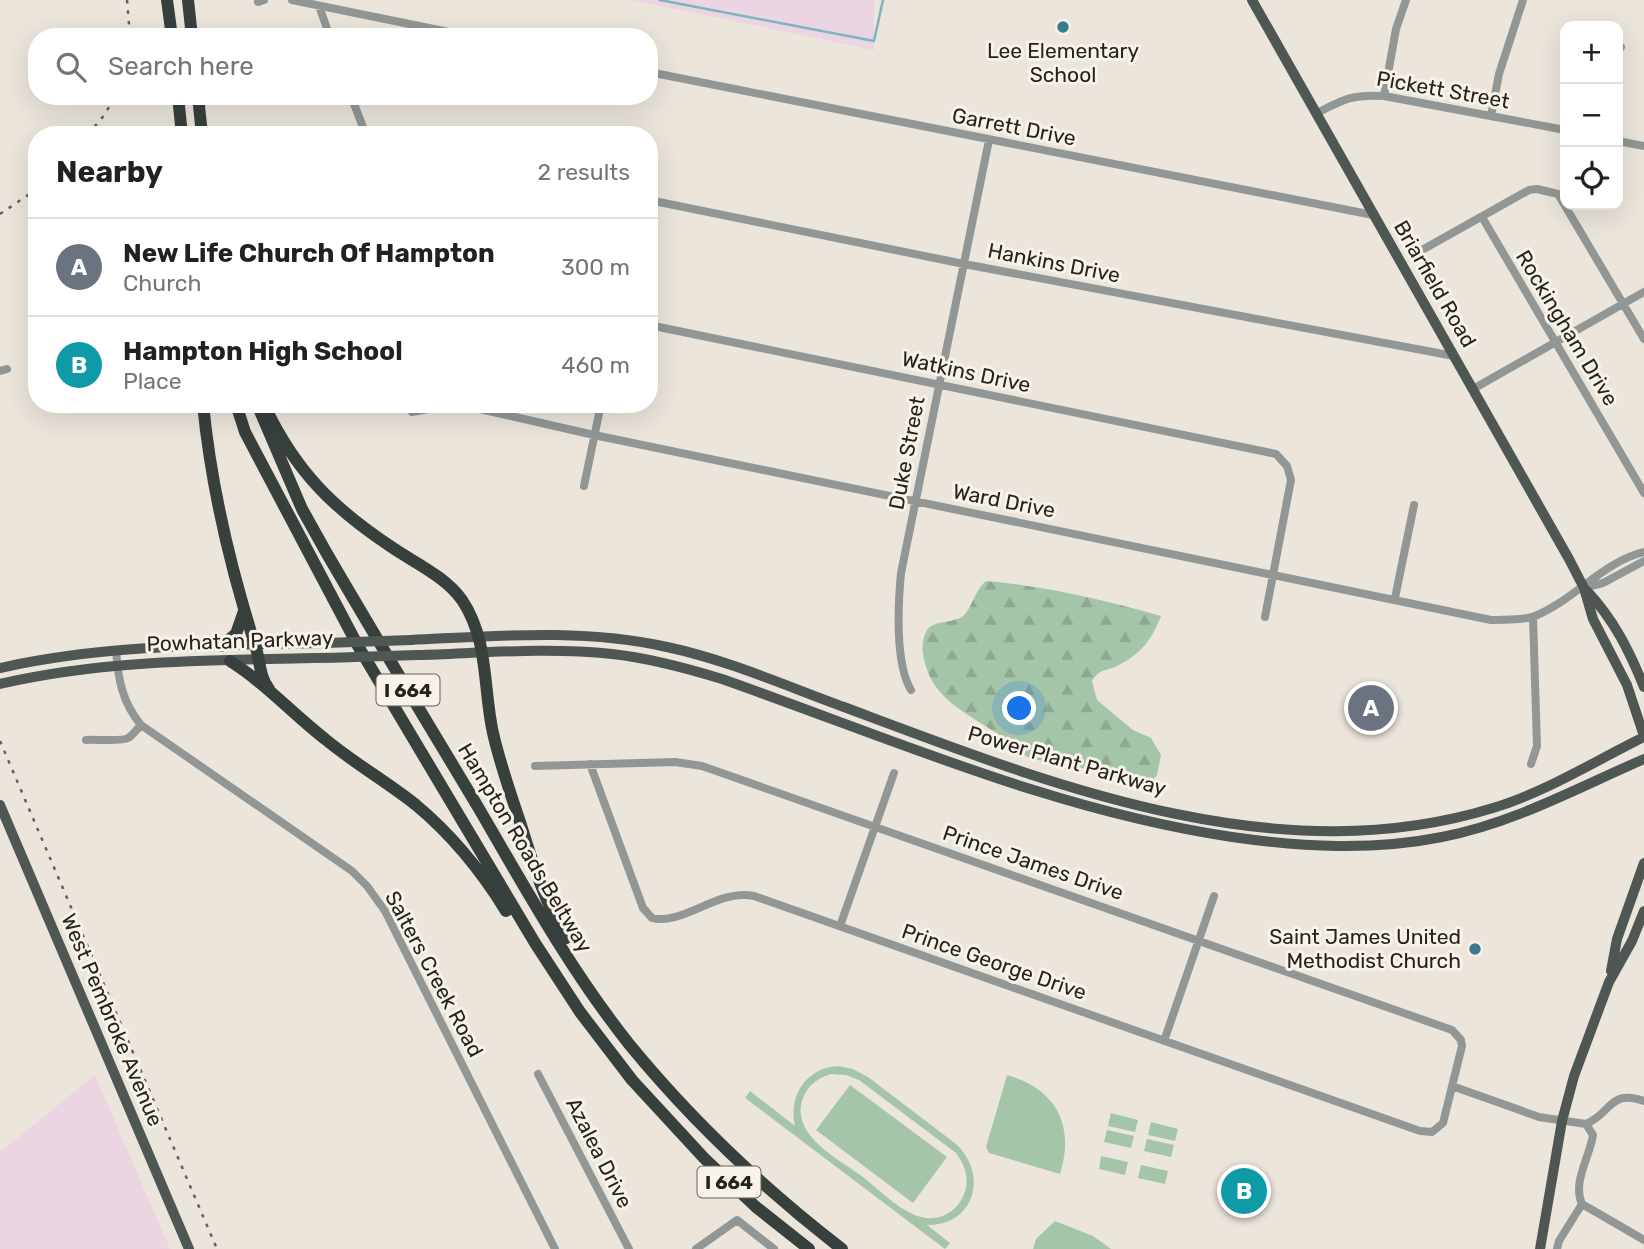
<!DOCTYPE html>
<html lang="en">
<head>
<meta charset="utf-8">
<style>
  body { margin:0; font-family:Rubik,sans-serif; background:#f2f2f2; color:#202124 }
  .controls { position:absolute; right:21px; top:21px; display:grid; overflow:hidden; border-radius:14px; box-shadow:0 7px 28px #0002 }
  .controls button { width:63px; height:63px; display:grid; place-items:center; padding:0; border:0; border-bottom:2px solid #e0e0e0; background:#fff; color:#202124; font:35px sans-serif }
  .you { position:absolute; left:1020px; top:709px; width:24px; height:24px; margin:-18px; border:5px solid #fff; border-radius:50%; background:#1a73e8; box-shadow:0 0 0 10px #1a73e833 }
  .badge { display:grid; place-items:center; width:46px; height:46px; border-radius:50%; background:#0f766e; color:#fff; font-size:23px; font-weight:700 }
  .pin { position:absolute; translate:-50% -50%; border:4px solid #fff; box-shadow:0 2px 7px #0006 }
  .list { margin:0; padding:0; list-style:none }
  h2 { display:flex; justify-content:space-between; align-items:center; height:91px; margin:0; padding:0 28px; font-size:30px }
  h2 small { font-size:23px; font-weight:400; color:#757577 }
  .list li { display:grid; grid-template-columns:46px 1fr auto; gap:21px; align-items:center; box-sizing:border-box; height:98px; padding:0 28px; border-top:2px solid #e0e0e0 }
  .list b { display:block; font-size:26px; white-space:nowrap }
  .list p { margin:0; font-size:23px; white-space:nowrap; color:#757577 }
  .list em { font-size:23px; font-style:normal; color:#757577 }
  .icon { flex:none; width:38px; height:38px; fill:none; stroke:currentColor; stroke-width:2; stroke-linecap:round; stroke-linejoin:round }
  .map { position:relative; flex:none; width:1644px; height:1249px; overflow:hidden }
  .search { position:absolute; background:#fff; box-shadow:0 7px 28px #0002; left:28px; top:28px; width:630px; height:77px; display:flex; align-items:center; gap:18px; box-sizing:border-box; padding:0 24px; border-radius:28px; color:#757577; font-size:26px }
  .panel { position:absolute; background:#fff; box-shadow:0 7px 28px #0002; left:28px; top:126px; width:630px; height:287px; border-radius:28px }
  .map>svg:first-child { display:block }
</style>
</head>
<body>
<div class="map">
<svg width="1644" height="1249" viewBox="0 0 1644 1249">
  <defs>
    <pattern id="forest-firs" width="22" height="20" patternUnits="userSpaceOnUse" patternTransform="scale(1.75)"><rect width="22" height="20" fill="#a5c5a8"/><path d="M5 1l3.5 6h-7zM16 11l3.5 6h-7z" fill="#8ea990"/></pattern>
  </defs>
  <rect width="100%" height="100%" fill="#ece5dc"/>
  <!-- industrial -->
  <path fill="#ebd5e2" d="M632,0h242v50z
    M95,1075l75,174h-170v-97z"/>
  <!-- forest -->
  <path fill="url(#forest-firs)" d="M986,581c59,5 118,19 175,35 -9,23 -19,37 -42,49 -13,7 -18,2 -27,16l5,19 36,30 18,8 10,17 -4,20 -9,10c-20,0 -38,-11 -57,-15 -21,-6 -48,-6 -67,-15 -12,-6 -19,-17 -29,-23 -28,-18 -62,-34 -70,-69 -3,-11 -4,-20 1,-31 6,-13 27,-8 37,-16 9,-7 11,-25 23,-35z"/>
  <!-- pitch -->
  <path fill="#a5c5a8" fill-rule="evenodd" d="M838,1066l15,3 15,8 88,67c33,31 18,82 -29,81l23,18 -5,6 -200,-151 5,-7 45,35c-7,-30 11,-58 43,-60zM831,1074l15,1 13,5 97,73c9,12 14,26 8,41 -5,15 -21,26 -38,24 -23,-3 -45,-27 -63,-41 -24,-18 -74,-42 -60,-79 5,-13 15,-20 28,-24z
    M1007,1075c50,14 68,51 53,99l-71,-21 -3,-6z
    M850,1085l97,72 -34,46 -97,-73z
    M1111,1113l27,7 -3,12 -27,-6z
    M1151,1122l27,7 -3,12 -27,-6z
    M1107,1130l27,6 -3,12 -27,-6z
    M1147,1139l27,6 -3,12 -27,-6z
    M1101,1156l27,6 -3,13 -26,-6z
    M1141,1165l27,6 -3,13 -27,-6z
    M1055,1221l38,15 18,13h-78l3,-10z"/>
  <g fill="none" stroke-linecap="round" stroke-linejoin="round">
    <!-- stream -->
    <path stroke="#7cb4c0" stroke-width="2.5" d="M660,0l214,41 9,-41"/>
    <!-- minor -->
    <path stroke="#929795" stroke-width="8" d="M292,0l181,37
      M258,2l6,-2
      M319,6l11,31
      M1618,53l3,-6
      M649,72l724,143
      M351,96l15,39
      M1384,96l12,-67 10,-29
      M1317,113c27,-14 36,-19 67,-17l181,34
      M1491,116l8,-42 24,-74
      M1618,141l26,5
      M649,200l315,64 490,92
      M1482,217l162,276
      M1422,250l107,-60 8,-1 21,5 86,145
      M649,325l627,129 11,12 4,14 -26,137
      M0,371l7,-2
      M1473,389l171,-97
      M412,412l33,-6 17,-1 132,30 897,185c13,-1 32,1 44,-4 39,-16 68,-54 109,-64
      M584,486l17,-82
      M1587,587l16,-4 41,-22
      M1395,598l19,-93
      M116,650c2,29 6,52 25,75l211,146 15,15 18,25 170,338
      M911,690c-16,-26 -13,-86 -10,-117l88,-433
      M86,740c9,-1 36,2 42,-2 5,-3 9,-9 13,-13
      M1531,764l6,-18 -4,-129
      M535,766l140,-4 27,4 750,264 9,10 1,6 -19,77 -11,9 -12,-1 -666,-235c-36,-8 -71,30 -102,22l-9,-10 -53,-144
      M840,926l54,-153
      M1164,1041l50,-145
      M538,1074l91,175
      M1452,1086l87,31 47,7c26,-11 23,-35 58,-23
      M1586,1124l7,11c-3,21 -21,48 -11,69l62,36
      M696,1249l41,-29 37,29
      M1557,1249l2,-8 23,-37"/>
    <!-- major -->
    <path stroke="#4e5754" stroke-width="10" d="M1252,0l317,559 15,29 9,31 34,66 17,51
      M1587,591c27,29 42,59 57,96
      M411,640c85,-4 172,-12 256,7 61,13 119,39 177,60 203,76 431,168 649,101 53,-16 102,-47 151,-71
      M418,655c65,-2 130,-8 194,-1 38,4 74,14 110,25 168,59 333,132 510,158 70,10 140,14 210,0 72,-14 135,-49 202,-78
      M0,668c107,-24 217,-23 326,-25
      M0,684c116,-27 236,-23 355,-27
      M0,805l189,444
      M1611,971l6,-32 27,-76
      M1540,1249l22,-128 12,-45 35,-94 23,-41 12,-30"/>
    <!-- highway -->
    <path stroke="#37403d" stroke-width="12" d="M167,0l5,37
      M188,0l4,37
      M178,96l4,39
      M198,96l4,39
      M203,404c8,82 28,166 53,244 4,14 4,30 13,41
      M236,404l9,28 113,214 177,297 45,69 52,68 72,78 52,49 53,42
      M257,404l45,105 24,43c50,86 101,170 152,255 47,81 93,164 151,237 63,77 134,144 213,205
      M267,411c30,61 66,97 123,135 23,16 55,30 72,54 27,40 21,89 31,133 7,31 18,62 28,92 12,39 24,78 45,113
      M221,646l15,-12 8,-23
      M230,661c35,22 63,53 95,78 29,24 62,43 91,66 36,30 66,67 90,106"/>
    <!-- rail -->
    <path stroke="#64615c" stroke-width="2.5" stroke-dasharray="3.5 7" stroke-linecap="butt" d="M127,0l3,37
      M88,135l17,-21 10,-18
      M0,214l37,-25
      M0,741l217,508"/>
    <!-- major-bridge -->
    <path stroke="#4e5754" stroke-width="10" d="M326,643l85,-3
      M355,657l63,-2"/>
  </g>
  <!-- markers -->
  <g fill="#387b8b" stroke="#f9f2e9" stroke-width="2.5">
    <circle cx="1063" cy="27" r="7"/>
    <circle cx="1475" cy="949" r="7"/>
  </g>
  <g text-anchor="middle" stroke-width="6" stroke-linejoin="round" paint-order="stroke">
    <!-- shield labels -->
    <g fill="#f9f2e9" stroke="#65615c" stroke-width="2">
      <rect x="376.5" y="674.5" width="63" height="31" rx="5"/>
      <rect x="697.5" y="1166.5" width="63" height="31" rx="5"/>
    </g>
    <g font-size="19" font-weight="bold" fill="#252320">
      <text x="408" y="697">I 664</text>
      <text x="729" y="1189">I 664</text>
    </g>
    <!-- poi labels -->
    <g font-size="21" fill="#252320" stroke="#f9f2e9">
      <text x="1063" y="58">Lee Elementary<tspan x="1063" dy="24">School</tspan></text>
      <text x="1461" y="944" text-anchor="end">Saint James United<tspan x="1461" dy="24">Methodist Church</tspan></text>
    </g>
    <!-- street labels -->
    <g font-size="21" fill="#252320" stroke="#f9f2e9">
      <text transform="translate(1443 90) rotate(10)" y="7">Pickett Street</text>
      <text transform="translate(1014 127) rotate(11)" y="7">Garrett Drive</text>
      <text transform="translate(1054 263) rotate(11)" y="7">Hankins Drive</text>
      <text transform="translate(1435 284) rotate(60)" y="7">Briarfield Road</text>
      <text transform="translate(1567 328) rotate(59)" y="7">Rockingham Drive</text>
      <text transform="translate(966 372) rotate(12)" y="7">Watkins Drive</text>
      <text transform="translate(907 453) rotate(-79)" y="7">Duke Street</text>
      <text transform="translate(1004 501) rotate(11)" y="7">Ward Drive</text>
      <text transform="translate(240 641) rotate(-2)" y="7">Powhatan Parkway</text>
      <text transform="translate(1067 761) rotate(16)" y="7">Power Plant Parkway</text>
      <text transform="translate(525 848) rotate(59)" y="7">Hampton Roads Beltway</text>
      <text transform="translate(1033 863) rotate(19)" y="7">Prince James Drive</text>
      <text transform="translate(994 962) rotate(19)" y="7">Prince George Drive</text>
      <text transform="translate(434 974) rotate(62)" y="7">Salters Creek Road</text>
      <text transform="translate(112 1020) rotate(67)" y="7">West Pembroke Avenue</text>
      <text transform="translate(599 1153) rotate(63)" y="7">Azalea Drive</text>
    </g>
  </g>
</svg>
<div class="controls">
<button>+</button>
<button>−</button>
<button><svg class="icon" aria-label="locate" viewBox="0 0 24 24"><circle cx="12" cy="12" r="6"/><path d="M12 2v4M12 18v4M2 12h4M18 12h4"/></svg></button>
</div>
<div class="you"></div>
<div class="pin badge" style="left:1371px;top:708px;background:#6b7280">A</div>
<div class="pin badge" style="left:1244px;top:1191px;background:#0f9aa8">B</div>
<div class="search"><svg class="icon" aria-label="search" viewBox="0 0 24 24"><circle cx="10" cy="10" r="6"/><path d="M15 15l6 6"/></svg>Search here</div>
<section class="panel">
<h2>Nearby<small>2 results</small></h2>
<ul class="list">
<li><span class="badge" style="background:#6b7280">A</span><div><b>New Life Church Of Hampton</b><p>Church</p></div><em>300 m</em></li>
<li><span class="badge" style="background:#0f9aa8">B</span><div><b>Hampton High School</b><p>Place</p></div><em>460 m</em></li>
</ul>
</section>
</div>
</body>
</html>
